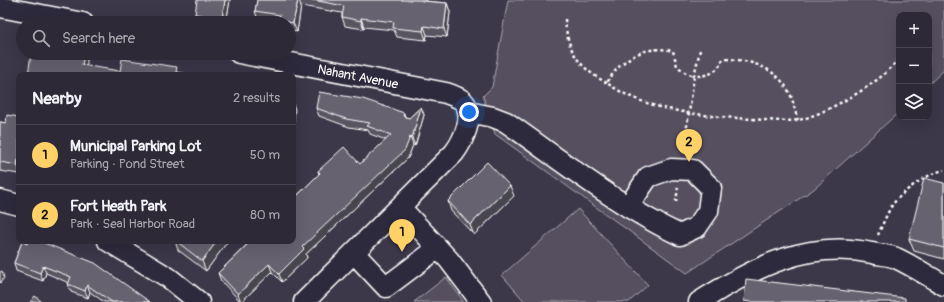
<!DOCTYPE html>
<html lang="en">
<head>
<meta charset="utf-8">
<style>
  body { margin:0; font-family:Pangolin,sans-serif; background:#393542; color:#f1f3f6 }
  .controls { position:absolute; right:12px; top:12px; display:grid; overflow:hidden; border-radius:8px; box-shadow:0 4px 16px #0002 }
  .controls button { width:36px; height:36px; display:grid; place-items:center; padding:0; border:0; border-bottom:1px solid #484552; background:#2d2937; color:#f1f3f6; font:20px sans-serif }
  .you { position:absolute; left:469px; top:112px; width:14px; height:14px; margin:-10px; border:3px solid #fff; border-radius:50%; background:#1a73e8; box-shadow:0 0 0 6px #1a73e833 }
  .badge { display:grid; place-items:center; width:26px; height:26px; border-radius:50%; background:#ffd166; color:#111; font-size:13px; font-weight:700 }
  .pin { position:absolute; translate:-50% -33px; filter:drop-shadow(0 1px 2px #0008) }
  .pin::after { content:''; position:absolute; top:21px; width:14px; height:12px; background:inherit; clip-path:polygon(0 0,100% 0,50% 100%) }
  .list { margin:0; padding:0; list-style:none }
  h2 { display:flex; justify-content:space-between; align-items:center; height:52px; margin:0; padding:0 16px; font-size:17px }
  h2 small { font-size:13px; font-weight:400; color:#a7a6ad }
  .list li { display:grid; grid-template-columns:26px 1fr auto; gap:12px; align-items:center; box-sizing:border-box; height:60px; padding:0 16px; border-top:1px solid #484552 }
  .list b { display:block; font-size:15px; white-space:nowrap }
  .list p { margin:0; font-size:13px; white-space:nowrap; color:#a7a6ad }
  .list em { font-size:13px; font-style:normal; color:#a7a6ad }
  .icon { flex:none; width:22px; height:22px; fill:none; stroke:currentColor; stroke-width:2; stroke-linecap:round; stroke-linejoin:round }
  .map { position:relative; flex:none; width:944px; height:302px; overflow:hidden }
  .search { position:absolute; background:#2d2937; box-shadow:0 4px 16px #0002; left:16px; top:16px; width:280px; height:44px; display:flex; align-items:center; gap:10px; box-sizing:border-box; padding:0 14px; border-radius:22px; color:#a7a6ad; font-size:15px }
  .panel { position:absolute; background:#2d2937; box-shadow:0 4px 16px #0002; left:16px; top:72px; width:280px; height:172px; border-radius:8px }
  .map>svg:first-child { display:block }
</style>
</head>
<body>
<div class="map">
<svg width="944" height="302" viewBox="0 0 944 302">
  <rect width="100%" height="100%" fill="#3c3749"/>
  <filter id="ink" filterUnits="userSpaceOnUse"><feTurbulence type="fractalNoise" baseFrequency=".025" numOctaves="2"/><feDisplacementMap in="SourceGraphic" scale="8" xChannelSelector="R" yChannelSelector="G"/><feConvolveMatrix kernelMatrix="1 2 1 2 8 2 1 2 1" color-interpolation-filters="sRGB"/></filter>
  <g filter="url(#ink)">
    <!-- green -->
    <path fill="#555060" stroke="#aaa8b0" d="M508,0h436v70l-15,14v-69h-30v97l-85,77 -127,84 -192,-139 -12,-38 9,-9z
      M578,209l70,76 -19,17h-104l-23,-27z
      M446,277l18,25h-50z"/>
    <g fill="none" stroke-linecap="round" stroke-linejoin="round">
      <!-- minor casing -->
      <g stroke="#fff" stroke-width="23">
        <path id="minor" d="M0,7l83,16
          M239,53l207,40c6,2 12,4 17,8 13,14 0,40 -9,52l-150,149
          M468,112l25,5 13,5c56,39 112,84 174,113l17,-8 11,-16 3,-23 -18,-18 -22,-1 -23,8 -20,30
          M0,200l19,5
          M400,207l49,53 32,42
          M108,241l61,37 30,24
          M354,253l32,34 52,-39
          M699,302c54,-34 108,-63 173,-49 8,2 17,2 24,5 17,8 32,18 48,27"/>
      </g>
      <!-- path -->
      <path stroke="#fff" stroke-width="2.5" stroke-dasharray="3 3" stroke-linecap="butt" d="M565,19c2,32 14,49 42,64
        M700,50l-6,26c15,0 23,-3 29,-17 27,0 56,9 68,37 3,8 4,16 7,24
        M683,151c4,-25 8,-50 11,-75l-8,-3 -9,-7 -4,-15c-28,-7 -53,8 -66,32 40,29 97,33 145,36 15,1 31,3 46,1 24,-4 87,-39 99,-60
        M676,202l2,-15
        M878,235c4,-9 9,-22 15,-31 10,-13 35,-31 51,-34"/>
      <!-- minor -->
      <use href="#minor" stroke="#2f2a3d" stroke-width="20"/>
    </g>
    <!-- wall -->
    <path fill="#585460" stroke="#fff" d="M230,0l-4,23h-28l-3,-9z
      M257,0h169v1l21,2 3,9 -3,25 -20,-2 -1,5 -29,-3 -3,-7 -30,-3v2l-19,-3 -3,-9v-4l-41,-7 -4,26 -8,-2v-7h-12l-19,-3 -3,-9z
      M421,107l3,8 -9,31 -2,-1 -5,13 -102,96 1,4 -25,24 -10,-10 -31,30 -20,-21 -3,-8 101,-99 -1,-3 42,-7 26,-24 -16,-6 -2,-4 -19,-3 -30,-11 -3,-8 88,5 1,4 4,1z
      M19,117v57l-19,-3v-49l6,1z
      M944,183v76l-30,-8 -5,-12z
      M514,196l-40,39 -23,-24 -3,-10z
      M175,241h53l-22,30 -28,-21z
      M22,242l128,60h-46l-14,-10 -2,6 -17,-6 -3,-8 1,-1 -23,-10 -3,8 -27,-10 -2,-8z"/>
    <!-- shaded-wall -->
    <path fill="#47454e" stroke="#fff" d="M225,0h5l-4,23h-3l-1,-4z
      M298,0h1l2,6 -4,26 -4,-9z
      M447,3l3,9 -3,25 -3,-8z
      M361,18l3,9v2l-3,-8z
      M424,26l3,9 -1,5 -3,-9z
      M84,53l3,8 -1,13 -4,-9z
      M293,104l2,5 -2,21z
      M421,107l3,8 -9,31 -3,-8z
      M410,137l3,8 -5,13 -102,96 1,4 -25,24 -3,-8 23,-27z
      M18,160l1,2v7l-2,-4z
      M510,186l4,10 -40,39 -4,-10z
      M217,241h11l-22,30 -4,-10z
      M269,264l3,8 -31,30 -3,-8z
      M43,266l3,7 -3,8 -3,-8z
      M2,271l2,7 -4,5v-11z
      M87,285l3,7 -2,6 -3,-7z"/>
    <!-- building -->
    <path fill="#666270" stroke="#fff" d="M197,0h28l-3,19 -27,-5z
      M257,0h41l-5,23 -14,-3 1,-5 -25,-4z
      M313,0h109v1l25,2 -3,26 -20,-3 -1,5 -30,-3 1,-6 -33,-4v3l-19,-4 2,-11z
      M47,53h37l-2,12 38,6 2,-12 55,8 -1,5 22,3h-170l3,-21 16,2z
      M319,92l44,7 41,14 -1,3 6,2 12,-11 -9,31 -2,-1 -5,13 -103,97 2,2 -25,25 -10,-10 -31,30 -20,-21 33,-32h42v-41l27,-27 -2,-2 26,-24 16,17 31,-29 -24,-9 3,-3 -24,-4 -30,-11z
      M7,115l12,2v43h-1l-1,5 -17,-3v-40l6,1z
      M487,162l23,24 -40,39 -22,-24z
      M924,178l20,5v65l-35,-9z
      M28,241h11l56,22 55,39h-38l-25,-17 -2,6 -17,-7 3,-7 -28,-11 -3,7 -26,-10 8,-21 5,2z
      M176,241h41l-15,20z
      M746,279l159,19v4h-152l-9,-1z
      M35,296l7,6h-12z"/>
  </g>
  <g text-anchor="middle" stroke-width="3" stroke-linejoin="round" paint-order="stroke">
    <!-- street labels -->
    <g font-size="13" fill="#fff" stroke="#2f2a3d">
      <text transform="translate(358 76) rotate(11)" y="5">Nahant Avenue</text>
    </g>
  </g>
</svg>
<div class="controls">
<button>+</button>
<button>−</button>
<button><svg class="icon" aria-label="layers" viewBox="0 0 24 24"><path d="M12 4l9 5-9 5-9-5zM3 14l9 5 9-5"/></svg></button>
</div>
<div class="you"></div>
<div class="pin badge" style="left:402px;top:252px">1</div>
<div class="pin badge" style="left:689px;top:162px">2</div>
<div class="search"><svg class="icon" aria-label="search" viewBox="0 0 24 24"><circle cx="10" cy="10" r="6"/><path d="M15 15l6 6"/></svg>Search here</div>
<section class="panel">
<h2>Nearby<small>2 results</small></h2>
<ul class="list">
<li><span class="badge">1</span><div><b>Municipal Parking Lot</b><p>Parking · Pond Street</p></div><em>50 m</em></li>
<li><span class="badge">2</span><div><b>Fort Heath Park</b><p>Park · Seal Harbor Road</p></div><em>80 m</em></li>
</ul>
</section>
</div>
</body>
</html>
